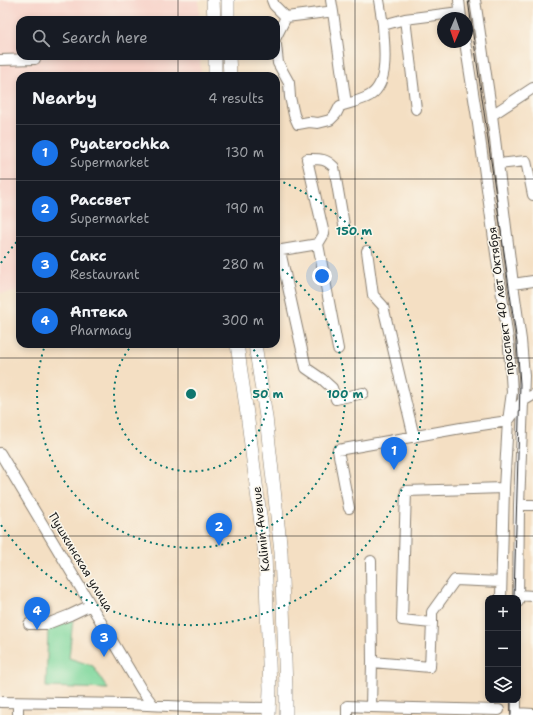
<!DOCTYPE html>
<html lang="en">
<head>
<meta charset="utf-8">
<style>
  body { margin:0; font-family:"Shantell Sans",sans-serif; background:#242831; color:#f1f3f6 }
  .controls { position:absolute; right:12px; bottom:12px; display:grid; overflow:hidden; border-radius:8px; box-shadow:0 2px 6px #0003 }
  .controls button { width:36px; height:36px; display:grid; place-items:center; padding:0; border:0; border-bottom:1px solid #363941; background:#171b24; color:#f1f3f6; font:20px sans-serif }
  .compass { position:absolute; left:437px; top:12px; width:36px; height:36px; border-radius:50%; background:#171b24; box-shadow:0 2px 6px #0003; rotate:182deg }
  .you { position:absolute; left:322px; top:276px; width:14px; height:14px; margin:-10px; border:3px solid #fff; border-radius:50%; background:#1a73e8; box-shadow:0 0 0 6px #1a73e833 }
  .badge { display:grid; place-items:center; width:26px; height:26px; border-radius:50%; background:#1a73e8; color:#fff; font-size:13px; font-weight:700 }
  .pin { position:absolute; translate:-50% -33px; filter:drop-shadow(0 1px 2px #0008) }
  .pin::after { content:''; position:absolute; top:21px; width:14px; height:12px; background:inherit; clip-path:polygon(0 0,100% 0,50% 100%) }
  .list { margin:0; padding:0; list-style:none }
  h2 { display:flex; justify-content:space-between; align-items:center; height:52px; margin:0; padding:0 16px; font-size:17px }
  h2 small { font-size:13px; font-weight:400; color:#9ea1a6 }
  .list li { display:grid; grid-template-columns:26px 1fr auto; gap:12px; align-items:center; box-sizing:border-box; height:56px; padding:0 16px; border-top:1px solid #363941 }
  .list b { display:block; font-size:15px; white-space:nowrap }
  .list p { margin:0; font-size:13px; white-space:nowrap; color:#9ea1a6 }
  .list em { font-size:13px; font-style:normal; color:#9ea1a6 }
  .icon { flex:none; width:22px; height:22px; fill:none; stroke:currentColor; stroke-width:2; stroke-linecap:round; stroke-linejoin:round }
  .map { position:relative; flex:none; width:533px; height:715px; overflow:hidden }
  .search { position:absolute; background:#171b24; box-shadow:0 2px 6px #0003; left:16px; top:16px; width:264px; height:44px; display:flex; align-items:center; gap:10px; box-sizing:border-box; padding:0 14px; border-radius:12px; color:#9ea1a6; font-size:15px }
  .panel { position:absolute; background:#171b24; box-shadow:0 2px 6px #0003; left:16px; top:72px; width:264px; height:276px; border-radius:12px }
  .map>svg:first-child { display:block }
</style>
</head>
<body>
<div class="map">
<svg width="533" height="715" viewBox="0 0 533 715">
  <rect width="100%" height="100%" fill="#fbf7ec"/>
  <filter id="ink" filterUnits="userSpaceOnUse"><feTurbulence type="fractalNoise" baseFrequency=".025" numOctaves="2"/><feDisplacementMap in="SourceGraphic" scale="8" xChannelSelector="R" yChannelSelector="G"/><feConvolveMatrix kernelMatrix="1 2 1 2 8 2 1 2 1" color-interpolation-filters="sRGB"/></filter>
  <filter id="wash" filterUnits="userSpaceOnUse"><feTurbulence type="fractalNoise" baseFrequency=".012" numOctaves="4" result="noise"/><feDisplacementMap in="SourceGraphic" scale="16" xChannelSelector="R" yChannelSelector="G"/><feGaussianBlur stdDeviation="0.9" result="paint"/><feColorMatrix in="noise" values="0 0 0 0 0 0 0 0 0 0 0 0 0 0 0 0 0 1.4 0 .05"/><feComposite in="paint" operator="in"/></filter>
  <g filter="url(#wash)">
    <rect width="100%" height="100%" fill="#f4dfc3"/>
    <!-- built -->
    <path fill="#f7d1c7" d="M0,0h199v20h-179v36h180l1,20h-181v216l-20,1z"/>
    <!-- green -->
    <path fill="#7fd79c" stroke="#4e7a5c" d="M73,619l-4,39 24,8 15,23 -62,-2 2,-58z"/>
  </g>
  <g filter="url(#ink)">
    <g fill="none" stroke-linecap="round" stroke-linejoin="round">
      <!-- minor casing -->
      <g stroke="#887e70" stroke-width="12">
        <path id="minor" d="M272,0l2,5 12,12
          M331,0l2,12
          M379,0l4,25
          M459,0l2,18
          M475,0l17,115 21,169 8,56 3,36 -5,129 -1,97
          M405,19l11,90
          M276,37l10,-20 41,-5h6l13,92
          M465,42l13,82 31,223 3,45 -4,29 -4,67 -3,110
          M276,45l2,18 11,20 1,14 4,18 4,9 11,-2 9,1 12,-3 6,-6 4,-8c9,-3 19,-5 27,-9 24,-11 17,-51 16,-72l22,-6 55,-7
          M0,60l35,-1
          M492,115l41,-27
          M498,164l28,-3 7,34
          M276,251l42,-7
          M280,251l26,117 16,11 10,9 4,11 27,-6
          M367,251l6,44 10,11 31,131
          M513,284l20,-3
          M338,349l-20,-105 6,-10 -17,-75c13,0 18,-1 27,8l10,58
          M0,453l141,236 12,16
          M519,505h14
          M349,508l-11,-58 123,-22 47,-7 15,-20 10,-6
          M371,561l1,101 -1,45 128,3
          M501,582l-46,-2 -23,32v11l-30,-3 4,-129 98,-3
          M518,595l15,1
          M29,624h18l23,-9 21,-10
          M372,662l58,5 2,-44
          M0,702l126,2 64,3 80,1
          M516,713l17,1
          M18,715v-12
          M347,715v-9l24,1
          M516,715v-15"/>
      </g>
      <!-- major casing -->
      <g stroke="#887e70" stroke-width="14">
        <path id="major" d="M213,0l1,20
          M228,0v20
          M215,56v20
          M229,56l1,20
          M237,344l11,77 17,134 5,134 -1,26
          M255,344l11,73 15,135 5,136v27"/>
      </g>
      <!-- minor -->
      <use href="#minor" stroke="#fff" stroke-width="10"/>
      <!-- major -->
      <use href="#major" stroke="#fff" stroke-width="13"/>
      <!-- tram -->
      <path stroke="#1c1c1c" stroke-width="1" d="M468,0l49,343 3,41 -6,214
        M511,715v-15"/>
    </g>
  </g>
  <!-- grid -->
  <path fill="none" stroke="#1c1c1c" stroke-width="1" stroke-opacity="0.55" d="M178,0v20M355,0v715M178,56v20M0,179h20M276,179h257M178,344v371M0,358h533M0,536h533"/>
  <!-- distance rings -->
  <g fill="none" stroke="#0f766e" stroke-width="2" stroke-dasharray="2 4">
    <path d="M250 345A77 77 0 1 1 132 345"/>
    <path d="M277 266A154 154 0 1 1 45 345"/>
    <path d="M1 263A231 231 0 0 1 19 239M278 180A231 231 0 1 1 1 525"/>
  </g>
  <g text-anchor="middle" stroke-width="3" stroke-linejoin="round" paint-order="stroke">
    <!-- street labels -->
    <g font-size="12" fill="#1c1c1c" stroke="#fbf7ec">
      <text transform="translate(501 301) rotate(-97)" y="4">проспект 40 лет Октября</text>
      <text transform="translate(261 529) rotate(-96)" y="4">Kalinin Avenue</text>
      <text transform="translate(81 562) rotate(59)" y="4">Пушкинская улица</text>
    </g>
  </g>
  <circle cx="191" cy="394" r="6" fill="#0f766e" stroke="#fbf7ec" stroke-width="2"/>
  <g font-size="12" text-anchor="middle" font-weight="bold" fill="#0f766e" stroke="#fbf7ec" stroke-width="3" stroke-linejoin="round" paint-order="stroke">
    <text x="354" y="235">150 m</text>
    <text x="268" y="398">50 m</text>
    <text x="345" y="398">100 m</text>
  </g>
</svg>
<div class="controls">
<button>+</button>
<button>−</button>
<button><svg class="icon" aria-label="layers" viewBox="0 0 24 24"><path d="M12 4l9 5-9 5-9-5zM3 14l9 5 9-5"/></svg></button>
</div>
<svg class="compass" viewBox="-18 -18 36 36"><path d="M0-13l5 13h-10z" fill="#e53935"/><path d="M0 13l5-13h-10z" fill="#9ea1a6"/></svg>
<div class="you"></div>
<div class="pin badge" style="left:394px;top:470px">1</div>
<div class="pin badge" style="left:219px;top:546px">2</div>
<div class="pin badge" style="left:104px;top:657px">3</div>
<div class="pin badge" style="left:37px;top:630px">4</div>
<div class="search"><svg class="icon" aria-label="search" viewBox="0 0 24 24"><circle cx="10" cy="10" r="6"/><path d="M15 15l6 6"/></svg>Search here</div>
<section class="panel">
<h2>Nearby<small>4 results</small></h2>
<ul class="list">
<li><span class="badge">1</span><div><b>Pyaterochka</b><p>Supermarket</p></div><em>130 m</em></li>
<li><span class="badge">2</span><div><b>Рассвет</b><p>Supermarket</p></div><em>190 m</em></li>
<li><span class="badge">3</span><div><b>Сакс</b><p>Restaurant</p></div><em>280 m</em></li>
<li><span class="badge">4</span><div><b>Аптека</b><p>Pharmacy</p></div><em>300 m</em></li>
</ul>
</section>
</div>
</body>
</html>
